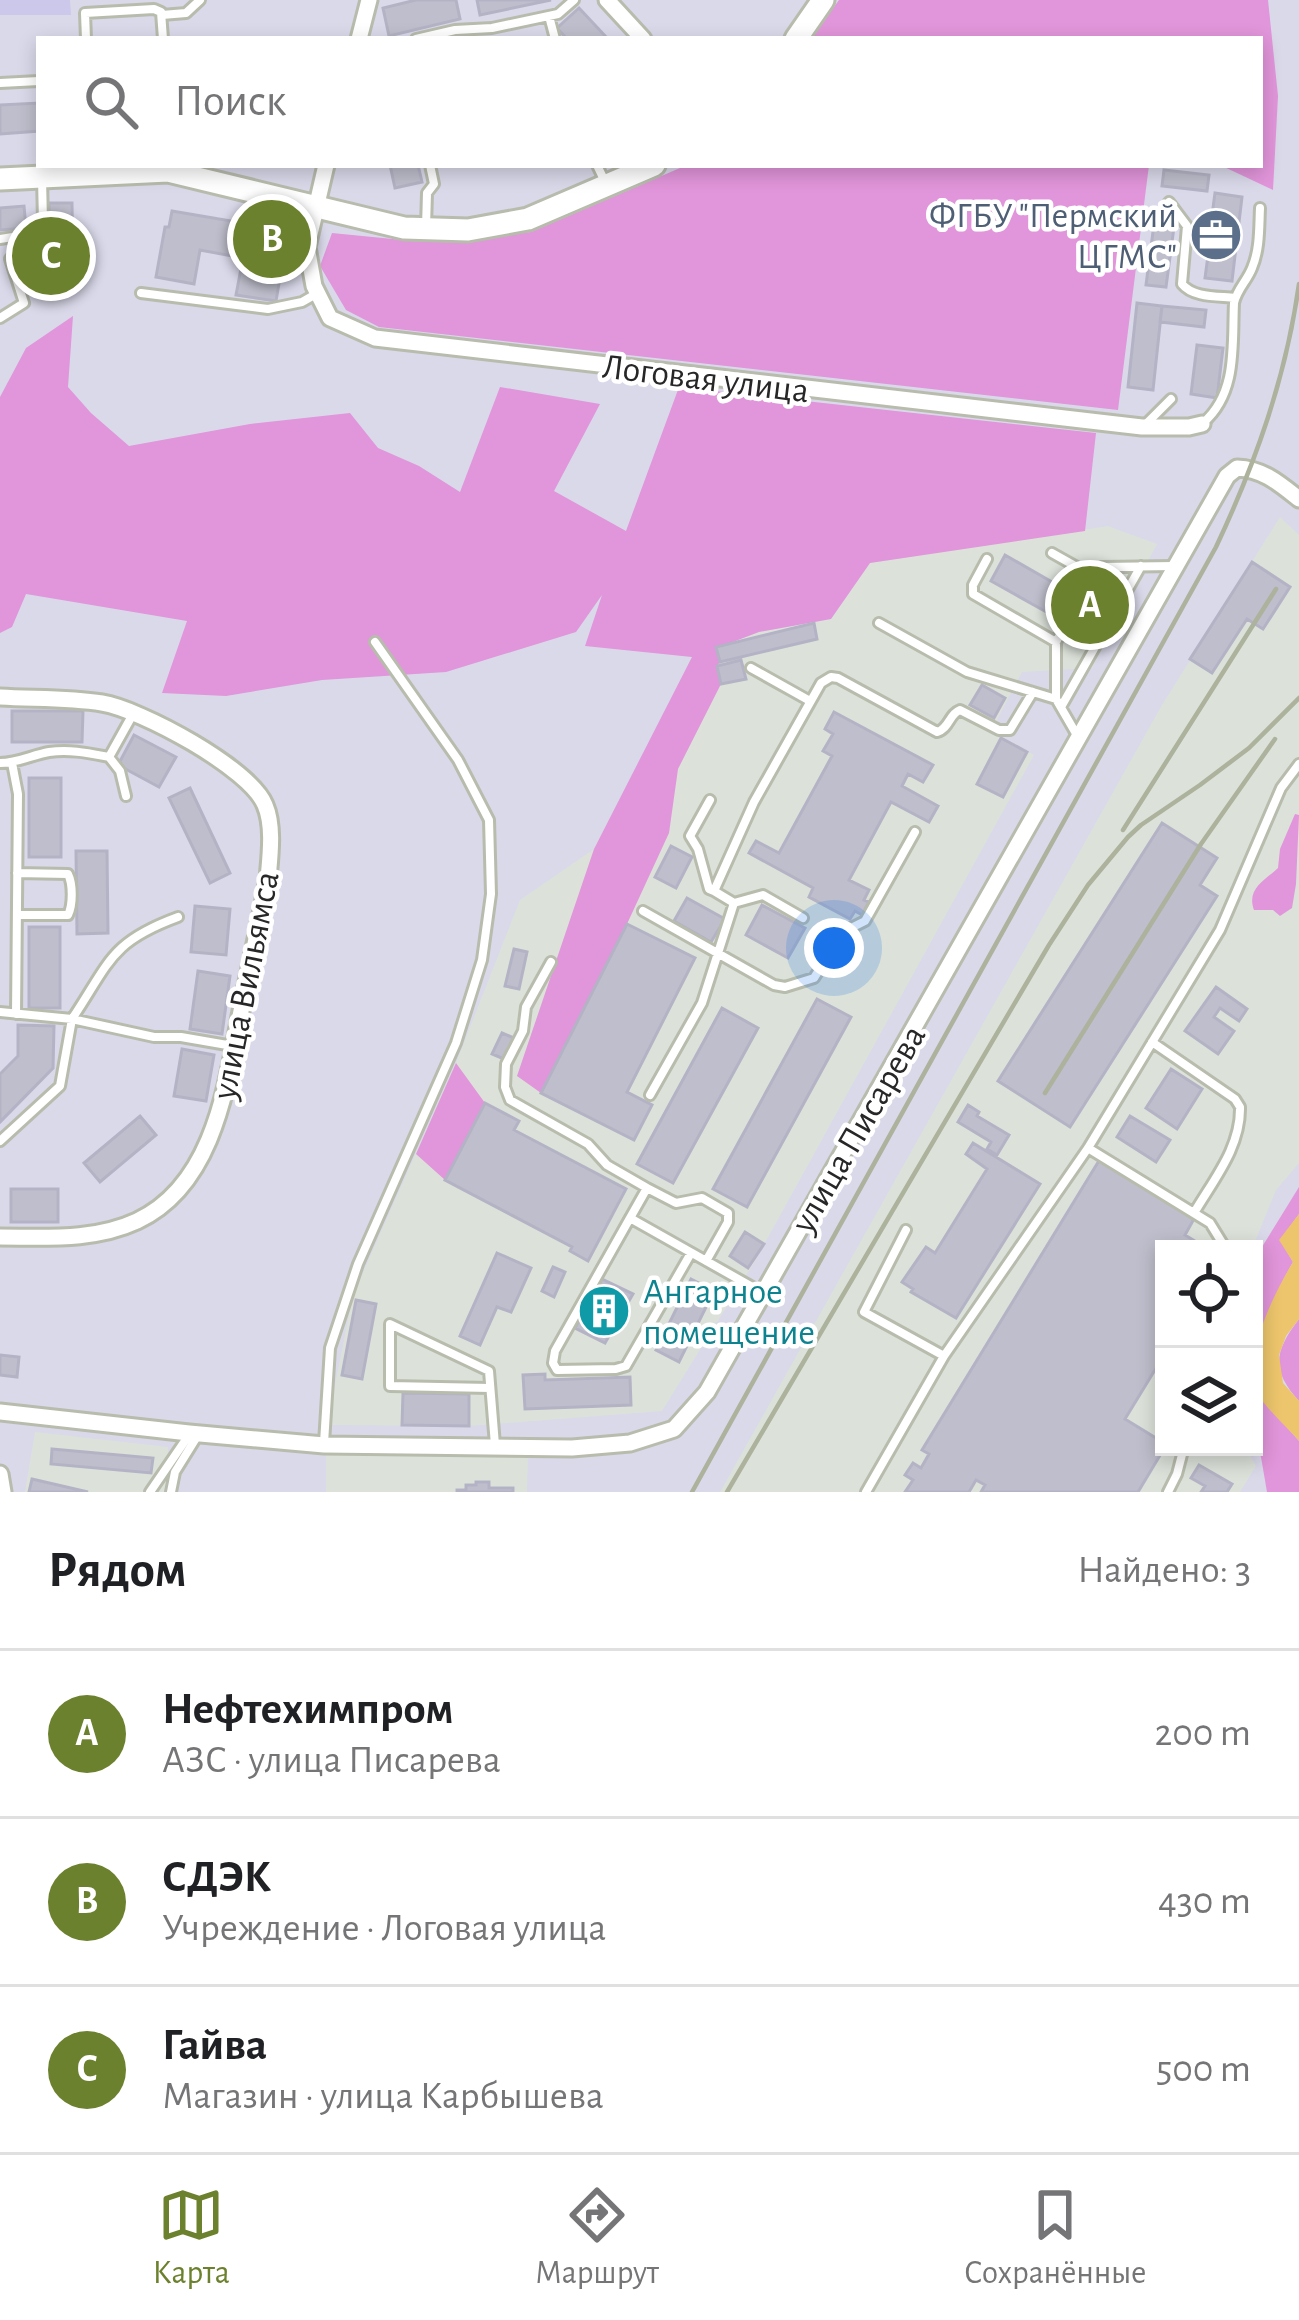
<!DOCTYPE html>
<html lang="ru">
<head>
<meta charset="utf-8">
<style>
  body { margin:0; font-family:"Alegreya Sans",sans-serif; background:#f2f2f2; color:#202124 }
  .controls { position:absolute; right:36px; bottom:36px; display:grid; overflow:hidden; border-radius:0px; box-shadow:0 6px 18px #0003 }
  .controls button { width:108px; height:108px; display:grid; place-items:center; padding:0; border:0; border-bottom:3px solid #e0e0e0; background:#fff; color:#202124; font:60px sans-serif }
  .you { position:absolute; left:834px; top:948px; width:42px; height:42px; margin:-30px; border:9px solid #fff; border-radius:50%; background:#1a73e8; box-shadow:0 0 0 18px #1a73e833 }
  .badge { display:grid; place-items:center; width:78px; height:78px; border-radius:50%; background:#6c812d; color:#fff; font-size:39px; font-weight:700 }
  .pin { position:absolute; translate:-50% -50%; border:6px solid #fff; box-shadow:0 3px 12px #0006 }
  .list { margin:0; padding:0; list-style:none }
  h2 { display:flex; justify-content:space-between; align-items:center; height:156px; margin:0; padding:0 48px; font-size:51px }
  h2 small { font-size:39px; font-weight:400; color:#757577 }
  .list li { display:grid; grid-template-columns:78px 1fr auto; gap:36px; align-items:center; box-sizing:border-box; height:168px; padding:0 48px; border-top:3px solid #e0e0e0 }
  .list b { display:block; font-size:45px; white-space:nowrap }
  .list p { margin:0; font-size:39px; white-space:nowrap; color:#757577 }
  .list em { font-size:39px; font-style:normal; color:#757577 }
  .icon { flex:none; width:66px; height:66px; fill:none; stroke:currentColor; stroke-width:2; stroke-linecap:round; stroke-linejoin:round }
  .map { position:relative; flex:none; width:1299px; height:1492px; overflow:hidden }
  .search { position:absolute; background:#fff; box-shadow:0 6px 18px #0003; left:36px; right:36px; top:36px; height:132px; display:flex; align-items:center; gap:30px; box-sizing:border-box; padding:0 42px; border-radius:0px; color:#757577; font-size:45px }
  .sheet { height:660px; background:#fff }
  nav { display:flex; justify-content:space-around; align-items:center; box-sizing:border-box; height:168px; border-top:3px solid #e0e0e0; background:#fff; font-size:33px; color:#757577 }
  nav a { display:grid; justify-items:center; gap:6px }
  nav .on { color:#6c812d }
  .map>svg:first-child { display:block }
</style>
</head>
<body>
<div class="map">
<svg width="1299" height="1492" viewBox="0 0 1299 1492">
  <rect width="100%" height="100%" fill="#d9d9ea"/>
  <!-- industrial -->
  <path fill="#dce2da" d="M1280,517l19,18v628l-23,27 -24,59h-88v198h81l11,19 -16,26h-520l442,-787z
    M1108,526l49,18 -65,124 -70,4 -32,61 44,22 -279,506 -93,150 -193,15 -142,-1 26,-130 103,-232 64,-163 74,-51 99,-192 66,-25 72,-13 39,-56z
    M35,1432l133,15 1,45h-144z
    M326,1453l202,1 -1,38h-201z"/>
  <!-- education -->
  <path fill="#ccc8ec" d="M0,0h70l1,15h-71z"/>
  <!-- green -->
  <path fill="#e195da" d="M839,0h429l10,96 -5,94 -53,-25h40v-126h-449z
    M687,165h462l-31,245 -739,-83 -33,-17 -26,-44 12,-33 91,9 108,-10z
    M73,316l-5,71 23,26 38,33 121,-22 100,-11 28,35 41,18 41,26 40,-105 100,17 -46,87 72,40 53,-144 417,46 -11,98 -215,32 -39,56 -72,13 -42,16 3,14 -3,4 4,18 -43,85 -9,64 -42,91 -86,169 -24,-17 77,-227 98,-192 -107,-11 17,-51 -26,37 -130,40 -124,8 -96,16 -64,-3 25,-72 -161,-27 -14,33 -12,6v-236l26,-49z
    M1295,814l4,1 -3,69 -4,24 -12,8 -7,-6h-19c-8,-22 12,-30 24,-42l2,-19z
    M456,1063l29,40 -40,77 -29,-26z
    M1299,1187v27l-19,26 13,22c-18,31 -32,66 -39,102v-104z
    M1299,1319v82c-28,-31 -25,-49 0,-82z
    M1254,1373l2,19 43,49v51h-32l-6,-35 -7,-14z"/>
  <!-- water -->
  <path fill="#ecc56c" d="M1299,1214v105l-13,17 -7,19 4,28 16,18v40c-11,-13 -38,-37 -43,-51 -13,-36 19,-98 37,-128l-14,-22z"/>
  <!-- building -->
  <path fill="#bebecc" stroke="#b4b3c5" stroke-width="3" d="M416,0h40l4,19 -71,17 -6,-28z
    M477,0h74l-71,15z
    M579,8l29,31h-41l-10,-11z
    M39,103v28l-39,3v-29z
    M390,165h28l4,17 -27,6z
    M1164,170l45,5 -2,16 -45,-5z
    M1215,193l27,4 -10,84 -27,-3 4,-30 -17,-2 3,-24 16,1z
    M49,203h23l1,62h-23z
    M24,206l2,22 -26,2v-22z
    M172,211l112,19 -3,17 4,1 -9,53 -40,-6 7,-37 -43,-8 -6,34 -38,-7 9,-50h4z
    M1154,224l20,3 -8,60 -20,-2z
    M1137,303l25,3 -9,84 -25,-3z
    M1162,306l44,4 -2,17 -44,-5z
    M1197,345l26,3 -6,50 -26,-4z
    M1005,555l68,39 -14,25 -68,-38z
    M1252,562l38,25 -27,42 -16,-10 -35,54 -22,-14z
    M1092,597l13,7 -21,39 -14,-8 8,-14 -16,-9 6,-10 16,9z
    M814,623l3,16 -97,23 -4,-15z
    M741,660l5,19 -25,5 -4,-18z
    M982,685l23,13 -11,20 -24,-13z
    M12,711h71l-1,31h-70z
    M834,712l99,53 -10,17 -15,-8 -6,12 36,20 -9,16 -38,-20 -42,78 20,10 -5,10 5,2 -7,13 -7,-4 -5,8 -41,-22 4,-9 -64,-35 7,-12 23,12 53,-97 -9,-5 10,-17 -8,-5z
    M134,735l42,22 -17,30 -41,-22z
    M1001,738l26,14 -24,45 -26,-13z
    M29,778h32v79h-32z
    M190,788l40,85 -20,10 -41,-85z
    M1162,823l55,35 -17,27 17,11 -147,231 -72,-46z
    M671,846l21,11 -16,31 -21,-11z
    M76,851h31l1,82 -31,1z
    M687,898l38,21 -14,23 -37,-21z
    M762,905l43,23 -17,30 -42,-23z
    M195,906l35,3 -4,46 -35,-3z
    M627,924l68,34 -68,134 25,13 -18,35 -93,-47z
    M29,927h31v81h-31z
    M514,949l13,3 -8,37 -14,-3z
    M198,971l32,5 -8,58 -32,-5z
    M1216,987l31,22 -8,12 -19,-13 -6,9 20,14 -16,23 -33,-23z
    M817,999l34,18 -104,190 -34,-18z
    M722,1008l36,20 -85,155 -36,-19z
    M18,1025l36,1 -1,42 -53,54v-48l18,-18z
    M502,1033l12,5 -10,21 -12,-5z
    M182,1049l32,6 -8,46 -32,-5z
    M1171,1069l31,20 -25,40 -31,-21z
    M485,1103l34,18 -5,9 112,59 -38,72 -18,-10 2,-4 -127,-67z
    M968,1105l11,7 -2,4 32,19 -12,20 -10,-6 4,-7 -33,-20z
    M140,1116l16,19 -56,47 -16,-19z
    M1130,1116l40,24 -14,22 -39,-25z
    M973,1143l67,41 -84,134 -45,-26 2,-3 -11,-7 24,-35 9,6 52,-84 -21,-15z
    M1100,1159l95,58 -10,18 23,14h-44v106l-39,64 39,24 1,4 -27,45h-157l4,-7 -9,-5 -7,12h-64l8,-12 -8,-5 8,-12 8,5 8,-14 -7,-4z
    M11,1189h47v33h-47z
    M745,1232l19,12 -16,24 -18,-12z
    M497,1253l34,15 -20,44 -14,-5 -17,38 -20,-9z
    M553,1267l12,5 -11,25 -12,-6z
    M602,1279l31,15 -28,49 -30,-15z
    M691,1279l23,12 -35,71 -23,-12z
    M356,1300l20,4 -14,75 -20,-4z
    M0,1355l19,2 -2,20 -17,-2z
    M545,1374v6l85,-3 1,28 -106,4 -2,-34z
    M403,1393l66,1v32l-67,-1z
    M52,1449l101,9 -2,15 -100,-9z
    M1199,1465l33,19 -5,8h-26l4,-6 -14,-8z
    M32,1479l56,13h-59z
    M476,1482h13v6h24v4h-56v-2h9v-5h10z"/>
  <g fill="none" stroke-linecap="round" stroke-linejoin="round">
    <!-- lane casing -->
    <g stroke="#b8bcad" stroke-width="14">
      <path id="lane" d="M162,15l24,-2 14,-13
        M549,16l6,23
        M86,39l-1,-26 69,-4 7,3 2,27
        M416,39l39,-9 37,-2 66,-14 16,-14
        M0,83l39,-2
        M597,165l9,19
        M42,178l2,88
        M1169,202l18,24 -5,58c11,14 37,12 53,14
        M426,227l1,-34 7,-9 -4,-19
        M0,239l43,-7
        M141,293l127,16 34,-7 14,-8
        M0,318l24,-15 -14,-44
        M1147,423l24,-24
        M1203,423c35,-30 29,-78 31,-120 3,-14 13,-22 18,-35 8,-19 7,-39 8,-60
        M1052,553l41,23
        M987,559l-14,26v9l83,48
        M1076,606l20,-35 6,-4 72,-1
        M1070,617l-14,25v57l22,38
        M879,623l88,49 89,27
        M751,668l59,33
        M1061,707l80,-141
        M109,757l11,14 6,25
        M0,763c18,0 32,-8 49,-11 21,-3 39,1 60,5l24,-43
        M12,763l6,31 -2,220
        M710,800l-20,36 8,13 11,40 5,2
        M734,903l29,-8 40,23
        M643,911l131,74 11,2 29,-9 29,-46 22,-11 50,-89
        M17,915h51c5,-10 5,-31 0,-41l-51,-1
        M551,962l-25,45 -3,24 -17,33 -1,23 5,13 78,44 19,21 40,23 -17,30 133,75
        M0,1012l72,7c38,-57 38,-77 106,-102
        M1152,1042l83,57 5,8c1,40 -26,72 -46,106
        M650,1095l52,-92 32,-100 -20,-12 40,-89 67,-119 10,-6 7,1 99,54c12,-3 12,-18 23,-22l39,20h11l23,-38
        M0,1141l60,-55 12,-67 82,18h27l52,9
        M1088,1148l122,75 16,26
        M647,1188l29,15 26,-5 26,15v9l-22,39
        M630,1218l-75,133 -2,12 4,7 59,-1 10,-3 65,-113
        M906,1230l-42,82 80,44
        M490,1388l-100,-2v-62l99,47 6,74
        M324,1443l6,-95 28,-84 98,-221 26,-83 9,-66 -2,-74 -31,-60 -83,-118
        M150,1492l39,-57
        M171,1492l4,-20 23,-37
        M866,1492l78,-136 144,-208 132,-218 61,-142 18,-24
        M1168,1492l9,-18 7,-27"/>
    </g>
    <!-- street casing -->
    <g stroke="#b8bcad" stroke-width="21">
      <path id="street" d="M607,0l36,39
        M359,39l10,-39
        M326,165l-19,82 7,39 16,32 45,20 767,89h47l13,-3
        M0,697c34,2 69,1 102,6 38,6 148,65 163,102 9,21 5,51 3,74 -8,42 -17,84 -26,127 -15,75 -26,178 -105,215 -43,20 -91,16 -137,16
        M0,1412l189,21 135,12 248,3 58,-5 44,-14 33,-37 520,-916 10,-8c26,1 42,15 62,31
        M0,1474l3,18"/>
    </g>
    <!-- secondary casing -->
    <g stroke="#b8bcad" stroke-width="27">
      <path id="secondary" d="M796,39l27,-39
        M0,179l168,-8 236,57 64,2 60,-11 126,-54"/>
    </g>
    <!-- lane -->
    <use href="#lane" stroke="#fff" stroke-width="8"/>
    <!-- street -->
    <use href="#street" stroke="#fff" stroke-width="15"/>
    <!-- secondary -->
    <use href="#secondary" stroke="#fff" stroke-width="21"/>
    <!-- rail -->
    <path stroke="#acb29c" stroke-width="4.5" d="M1123,830l153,-241
      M1045,1093l156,-249 74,-105
      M692,1492l524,-945c40,-85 70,-170 83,-263
      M727,1492l322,-547 39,-60 40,-48 13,-12 59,-40 49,-37 50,-50"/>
  </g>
  <!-- icons -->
  <defs>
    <g id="office-disc" transform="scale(2.7)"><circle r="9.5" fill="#5c6f8a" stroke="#fff"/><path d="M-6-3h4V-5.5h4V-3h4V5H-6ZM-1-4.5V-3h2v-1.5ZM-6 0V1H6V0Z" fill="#fff"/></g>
    <g id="building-disc" transform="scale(2.7)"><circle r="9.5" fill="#0f9aa8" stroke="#fff"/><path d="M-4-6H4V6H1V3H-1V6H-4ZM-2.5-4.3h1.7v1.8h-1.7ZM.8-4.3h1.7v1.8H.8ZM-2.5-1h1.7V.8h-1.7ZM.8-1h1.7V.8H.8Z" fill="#fff"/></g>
  </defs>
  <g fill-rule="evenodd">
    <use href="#office-disc" x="1216" y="235"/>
    <use href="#building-disc" x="604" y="1311"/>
  </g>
  <g text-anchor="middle" stroke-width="9" stroke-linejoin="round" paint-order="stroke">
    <!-- service labels -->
    <g font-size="36" fill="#4e5e75" stroke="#fff" text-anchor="end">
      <text x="1177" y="227">ФГБУ "Пермский<tspan x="1177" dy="41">ЦГМС"</tspan></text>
    </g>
    <!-- street labels -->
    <g font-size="36" fill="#272727" stroke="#fff">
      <text transform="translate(706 377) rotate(7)" y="13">Логовая улица</text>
      <text transform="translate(244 985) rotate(-79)" y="13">улица Вильямса</text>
      <text transform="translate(857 1128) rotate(-60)" y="13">улица Писарева</text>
    </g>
    <!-- culture labels -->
    <g font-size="36" fill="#0d838f" stroke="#fff" text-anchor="start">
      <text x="643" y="1303">Ангарное<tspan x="643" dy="41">помещение</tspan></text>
    </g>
  </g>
</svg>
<div class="controls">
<button><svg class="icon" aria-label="locate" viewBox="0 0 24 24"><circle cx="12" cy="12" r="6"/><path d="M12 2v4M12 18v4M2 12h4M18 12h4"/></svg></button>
<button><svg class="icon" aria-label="layers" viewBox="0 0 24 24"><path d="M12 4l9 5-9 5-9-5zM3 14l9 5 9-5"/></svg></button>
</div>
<div class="you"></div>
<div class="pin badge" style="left:1090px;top:605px">A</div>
<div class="pin badge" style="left:272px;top:239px">B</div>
<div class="pin badge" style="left:51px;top:256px">C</div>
<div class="search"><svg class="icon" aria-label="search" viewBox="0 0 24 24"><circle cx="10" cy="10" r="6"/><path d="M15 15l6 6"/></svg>Поиск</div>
</div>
<section class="sheet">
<h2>Рядом<small>Найдено: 3</small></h2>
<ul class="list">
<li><span class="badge">A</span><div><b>Нефтехимпром</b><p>АЗС · улица Писарева</p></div><em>200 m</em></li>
<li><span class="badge">B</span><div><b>СДЭК</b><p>Учреждение · Логовая улица</p></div><em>430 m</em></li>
<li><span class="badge">C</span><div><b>Гайва</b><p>Магазин · улица Карбышева</p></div><em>500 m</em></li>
</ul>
</section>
<nav>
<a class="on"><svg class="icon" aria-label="map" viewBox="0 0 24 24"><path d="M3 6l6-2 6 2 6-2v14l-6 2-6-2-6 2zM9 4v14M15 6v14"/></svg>Карта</a>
<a><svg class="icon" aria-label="directions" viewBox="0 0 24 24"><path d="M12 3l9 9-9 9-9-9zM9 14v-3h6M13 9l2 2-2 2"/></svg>Маршрут</a>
<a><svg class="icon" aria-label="saved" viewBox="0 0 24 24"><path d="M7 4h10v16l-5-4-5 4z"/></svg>Сохранённые</a>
</nav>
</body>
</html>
